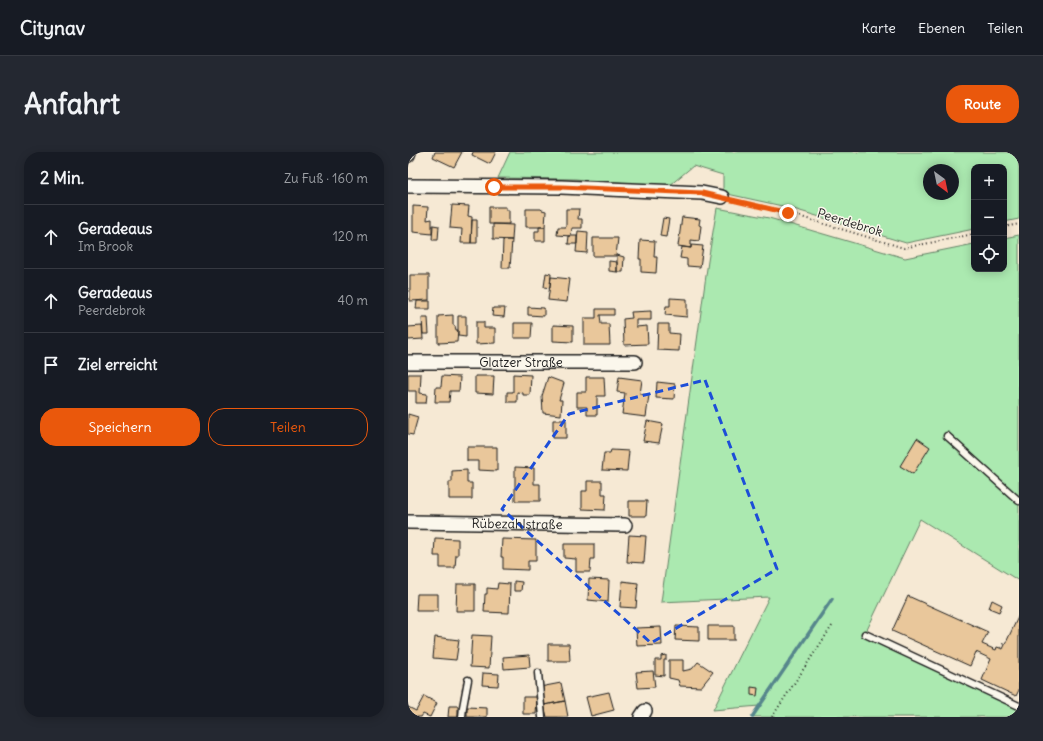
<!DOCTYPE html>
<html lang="de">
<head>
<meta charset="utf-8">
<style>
  body { margin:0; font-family:Delius,sans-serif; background:#242831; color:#f1f3f6 }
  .controls { position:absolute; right:12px; top:12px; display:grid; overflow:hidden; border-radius:8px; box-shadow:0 2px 10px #0003 }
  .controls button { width:36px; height:36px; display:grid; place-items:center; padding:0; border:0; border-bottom:1px solid #363941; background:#171b24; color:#f1f3f6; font:20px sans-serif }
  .compass { position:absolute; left:515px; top:12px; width:36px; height:36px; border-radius:50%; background:#171b24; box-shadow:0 2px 10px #0003; rotate:147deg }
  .stop { position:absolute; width:12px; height:12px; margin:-9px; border:3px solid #ea580c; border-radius:50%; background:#fff }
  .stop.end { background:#ea580c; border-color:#fff; box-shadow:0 1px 4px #0008 }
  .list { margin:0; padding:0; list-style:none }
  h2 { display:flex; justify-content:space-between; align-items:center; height:52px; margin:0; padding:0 16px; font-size:17px }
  h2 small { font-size:13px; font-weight:400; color:#9ea1a6 }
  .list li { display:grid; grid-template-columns:26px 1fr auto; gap:12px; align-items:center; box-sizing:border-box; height:64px; padding:0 16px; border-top:1px solid #363941 }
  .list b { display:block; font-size:15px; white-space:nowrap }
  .list p { margin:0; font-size:13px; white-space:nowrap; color:#9ea1a6 }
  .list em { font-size:13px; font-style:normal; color:#9ea1a6 }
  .actions { display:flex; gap:8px; padding:12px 16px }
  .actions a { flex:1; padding:9px 0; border:1px solid #ea580c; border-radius:16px; text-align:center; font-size:14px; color:#ea580c }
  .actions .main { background:#ea580c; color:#fff }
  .icon { flex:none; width:22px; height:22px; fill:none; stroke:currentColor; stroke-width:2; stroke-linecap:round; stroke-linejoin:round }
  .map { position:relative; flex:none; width:611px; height:565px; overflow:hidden; border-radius:16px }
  header { display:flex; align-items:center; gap:24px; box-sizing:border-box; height:56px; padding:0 20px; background:#171b24; border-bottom:1px solid #363941 }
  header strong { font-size:19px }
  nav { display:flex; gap:22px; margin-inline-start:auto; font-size:14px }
  .intro { display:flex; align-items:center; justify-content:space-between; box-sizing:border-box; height:96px; padding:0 24px }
  h1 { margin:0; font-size:28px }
  .button { padding:10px 18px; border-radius:16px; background:#ea580c; color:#fff; font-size:14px; font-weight:700 }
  main { display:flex; gap:24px; padding:0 24px }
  aside { flex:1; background:#171b24; border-radius:16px; box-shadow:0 2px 10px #0003 }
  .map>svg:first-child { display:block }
</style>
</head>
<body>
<header>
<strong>Citynav</strong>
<nav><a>Karte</a><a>Ebenen</a><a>Teilen</a></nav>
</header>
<div class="intro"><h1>Anfahrt</h1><a class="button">Route</a></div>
<main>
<aside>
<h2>2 Min.<small>Zu Fuß · 160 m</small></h2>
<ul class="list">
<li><svg class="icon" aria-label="ahead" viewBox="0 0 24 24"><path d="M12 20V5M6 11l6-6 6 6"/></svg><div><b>Geradeaus</b><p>Im Brook</p></div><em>120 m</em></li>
<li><svg class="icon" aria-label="ahead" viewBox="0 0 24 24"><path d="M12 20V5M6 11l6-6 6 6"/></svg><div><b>Geradeaus</b><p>Peerdebrok</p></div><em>40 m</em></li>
<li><svg class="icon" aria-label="arrive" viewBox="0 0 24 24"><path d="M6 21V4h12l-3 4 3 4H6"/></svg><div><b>Ziel erreicht</b></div></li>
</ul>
<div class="actions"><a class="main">Speichern</a><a>Teilen</a></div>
</aside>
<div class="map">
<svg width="611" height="565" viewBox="0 0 611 565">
  <rect width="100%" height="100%" fill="#f6e9d4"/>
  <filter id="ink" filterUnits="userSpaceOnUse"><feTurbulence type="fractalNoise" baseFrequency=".025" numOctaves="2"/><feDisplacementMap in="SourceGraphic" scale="8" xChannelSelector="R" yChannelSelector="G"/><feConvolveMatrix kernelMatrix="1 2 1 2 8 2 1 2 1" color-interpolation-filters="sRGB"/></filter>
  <g filter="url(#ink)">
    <!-- green -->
    <path fill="#abe9b0" stroke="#648266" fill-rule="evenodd" d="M102,0h509v67l-15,3v-55h-30v62l-68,14 -119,-36 -64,-14v-18l-30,-9 -24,20 -94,-7 -77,-1zM521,18h24v24h-24z
      M309,56l52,10 136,40 69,-14v25h30v-31l15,-3v346l-99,-62 -55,115 154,72 -1,11h-266l7,-11 -46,4 56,-113 -108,5 47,-341z"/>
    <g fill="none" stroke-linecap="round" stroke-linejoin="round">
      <!-- stream -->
      <path stroke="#56868c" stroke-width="3.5" d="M344,565l80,-118"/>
    </g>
    <!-- building -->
    <path fill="#e9c79b" stroke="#1c1c1c" d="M27,0h27l-8,15 -21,-10z
      M65,0h23l-6,12 -18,-9z
      M44,53l17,1 -1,10 4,1 -1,26h-10l1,-14 -12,-1z
      M5,54l15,1 -1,13 5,-1v15l-19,-2z
      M81,55h17v3h3v14h-20z
      M118,57h15l1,1 4,1 -1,16h-19z
      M158,57h13l-1,10h4v9h-10l-1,8 -14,-1 1,-8h8z
      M274,65l18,2 -1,6 2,1 -2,15 -8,-1v8l-13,-2z
      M255,66l6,1 -3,18 -6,-1z
      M64,68h5v23h-6z
      M85,72l20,1 -1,15 -19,-1z
      M25,73l6,1 -1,14h-6z
      M131,75h6v14h-10v-10h4z
      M170,79l10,1 -1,21 -11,-1z
      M161,84h8v8h-9z
      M185,86h25l-2,18h-23z
      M95,88h9l-2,28h-8z
      M232,88l15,1 -1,16h3l-1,16 -15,-1v-13h-2z
      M283,93l12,1 -3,21 -13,-1v-7l-7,-1 2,-11 9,1z
      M209,103l7,2 -1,15h-6z
      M201,109l8,1v10l-8,-1z
      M138,121l5,1 -1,14 -6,-1z
      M2,123h19v25l-19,1z
      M143,125l19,2 -3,23 -19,-2z
      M262,146l17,1v18l-22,-2 1,-9h4z
      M9,149h13v8h-14z
      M120,155l16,1v8l-16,-1z
      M85,156h12l-1,9 -12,-1z
      M188,157h18v6h-14l1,9h8l1,21h-26v-27h12z
      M243,159v9h-15v7l11,-1 1,18 -24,1 -1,-26 9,-1 -1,-6z
      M45,163v10l2,1 1,4h2l-1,12 -19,1v-27z
      M50,164h8v21l-8,-1z
      M14,166h6l1,16h-6z
      M68,170h8v6h11v15l-19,1z
      M106,171h18l-1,15h-17z
      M250,172h11v9l11,1 -1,17 -22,-1z
      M145,173l20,1v16l-20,-1z
      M14,174l1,13 -15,1v-13z
      M0,222h13l-1,19 7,1 -1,9h-10v-12h-8z
      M105,222l18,1 -1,20h-7v-2l-6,-1v10h-10v-10h6z
      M34,224l18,1 -1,14h-9l-1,11h-14l1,-15h5z
      M67,224h19l-1,18 -18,-1z
      M140,225l16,6 -5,17h3l-1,15 -18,-2 -1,-17z
      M178,225h18l1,19h-8v19h-10v-8h-10v-15h9z
      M211,225l23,3 -2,14 9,1 -3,22 -24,-3 3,-21 -8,-1z
      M249,230l18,2 -1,15 -18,-1z
      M0,262l10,3 -5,18 -5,-1z
      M145,268h13v18h-13z
      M239,269l16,3 -4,19 -16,-2z
      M509,286l13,9 -17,27 -13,-8z
      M59,295h30v24l-19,-1v-9h-11z
      M203,298l18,1 -2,20 -25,-1 2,-17h6z
      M107,315l19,1v16h6v17h-25z
      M59,318v13h5v16h-23v-17h3v-11z
      M179,329h15v13h4l-1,16 -23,-1v-18h5z
      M221,349h18l-1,15h-17z
      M221,383l17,1 -2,27 -17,-1z
      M27,386l23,1v16h-2l-1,13h-15v-12h-6z
      M94,387l34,1v21h-8v9l-25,-1v-12h-2z
      M156,392h30v15h-3l-1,13h-14v-13l-12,-1z
      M181,427l20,1 -1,22 -20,-2z
      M106,429l8,1 -1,9h-7z
      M214,429l16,2 -2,25 -16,-1z
      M90,431l12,1 -1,29 -25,-1 1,-18h2v-6l10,1z
      M49,432h18v27h-19z
      M9,442h21v17h-22z
      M500,444l80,36 -6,12 14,6 1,-3 6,2 16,-34v75l-3,6 -34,-16 9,-21 -15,-7 -6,14 -78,-35z
      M584,448l10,5 -3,7 -10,-4z
      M268,474l23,1v14l-24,-1z
      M300,474h26v14h-26z
      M253,475l1,18 -25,1 -1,-18z
      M64,483l19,1 -2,32 -19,-1z
      M27,485l24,3 -3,20 -23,-2z
      M140,492h21l1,17h-22z
      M121,503l1,12 -26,2 -1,-12z
      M258,503v5h-2v16l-9,-1v-15h6v-4z
      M261,508h14v11l9,-2 6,-7 15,10 -12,15 -21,-1 -2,-6 -9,-2z
      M245,519l2,16 -17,1 -2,-16z
      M75,521l16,1 -1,12 -16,-1z
      M153,531l4,18 -21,4 -4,-18z
      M343,535l7,1 -1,8 -6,-1z
      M201,540l5,18 -23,6 -5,-19z
      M16,544l13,7 -7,14 -7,-3 -2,3h-13v-10l8,4z
      M115,545h14l-1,17h-13z
      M157,549l3,16h-21l-3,-12z
      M41,554h9v11h-10z
      M59,555l20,1v9h-20z"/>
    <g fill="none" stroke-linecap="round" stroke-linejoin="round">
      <!-- service casing -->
      <g stroke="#1c1c1c" stroke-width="9">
        <path id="service" d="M539,284l72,65
          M457,482l154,72
          M130,521l4,44
          M54,565l1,-10 5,-27"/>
      </g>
      <!-- minor casing -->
      <g stroke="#1c1c1c" stroke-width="16">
        <g id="minor">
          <path d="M0,3l1,-3"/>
          <path d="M0,34l153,1 141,6 20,4"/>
          <path id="s1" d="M0,210h227"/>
          <path id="s2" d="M0,370l217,3"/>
          <path d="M233,565l4,-6"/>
        </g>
      </g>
      <!-- path -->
      <path stroke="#1c1c1c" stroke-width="2" stroke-dasharray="1 3" stroke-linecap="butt" d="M326,48l54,13 116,35 70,-14
        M596,75l15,-3
        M593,496l3,-6
        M364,565l60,-91"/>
      <!-- service -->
      <use href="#service" stroke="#fbf7ec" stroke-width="6"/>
      <!-- minor -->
      <use href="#minor" stroke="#fbf7ec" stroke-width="13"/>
    </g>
  </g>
  <g fill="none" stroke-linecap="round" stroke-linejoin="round" filter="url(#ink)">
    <!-- route -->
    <path stroke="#ea580c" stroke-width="5" d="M86,35h67l141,6 86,20"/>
  </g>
  <!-- marked area -->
  <path fill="none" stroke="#1d4ed8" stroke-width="3" stroke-dasharray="8 5" stroke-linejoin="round" d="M297,228l72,189 -126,74 -149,-134 67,-95z"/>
  <g text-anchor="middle" stroke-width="3" stroke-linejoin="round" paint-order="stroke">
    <!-- street labels -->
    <g font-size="13" fill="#1c1c1c" stroke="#fbf7ec">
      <text transform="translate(442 70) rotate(17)" y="5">Peerdebrok</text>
      <text dy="5" stroke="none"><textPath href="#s1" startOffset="113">Glatzer Straße</textPath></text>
      <text dy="5" stroke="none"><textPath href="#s2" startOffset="109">Rübezahlstraße</textPath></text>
    </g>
  </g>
</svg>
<div class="controls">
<button>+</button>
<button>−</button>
<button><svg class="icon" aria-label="locate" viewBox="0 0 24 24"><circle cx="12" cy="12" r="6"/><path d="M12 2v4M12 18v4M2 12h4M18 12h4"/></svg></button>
</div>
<svg class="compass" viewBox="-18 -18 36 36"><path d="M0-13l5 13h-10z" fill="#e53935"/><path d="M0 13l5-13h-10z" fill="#9ea1a6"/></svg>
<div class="stop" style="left:86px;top:35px"></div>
<div class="stop end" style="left:380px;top:61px"></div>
</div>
</main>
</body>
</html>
